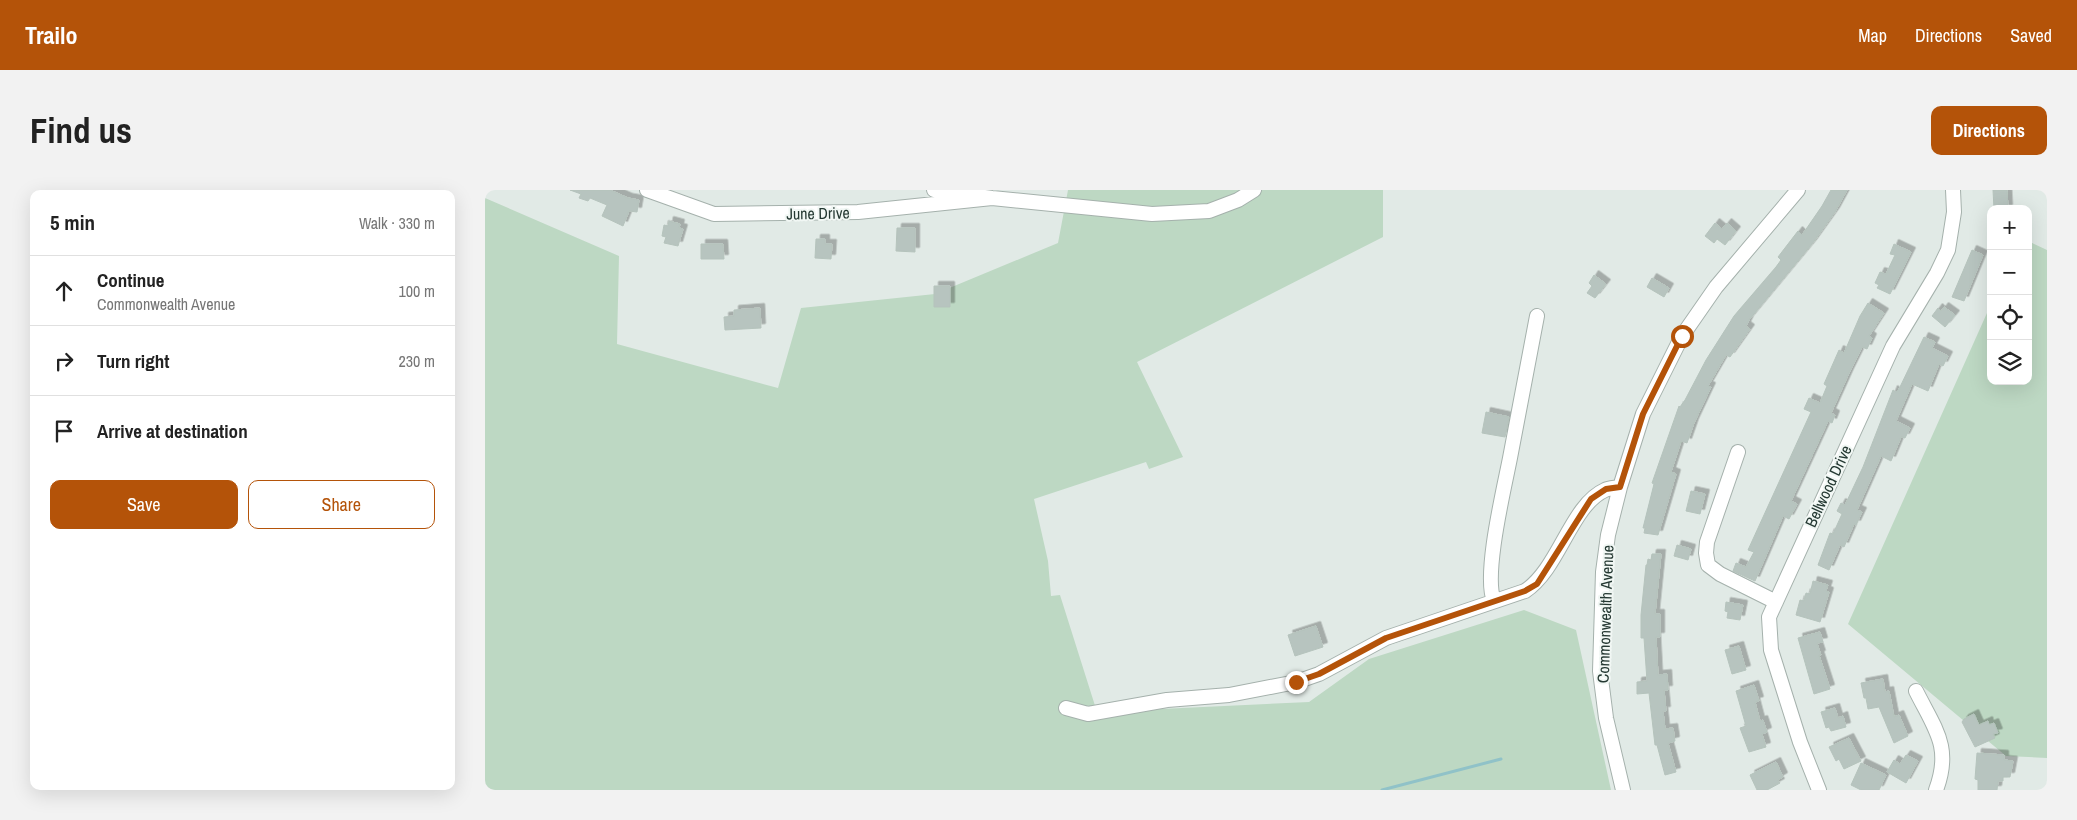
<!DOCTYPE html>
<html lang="en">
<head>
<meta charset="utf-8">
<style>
  body { margin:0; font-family:"Archivo Narrow",sans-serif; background:#f2f2f2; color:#222 }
  .controls { position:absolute; right:15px; top:15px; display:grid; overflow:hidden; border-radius:10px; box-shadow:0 5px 20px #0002 }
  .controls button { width:45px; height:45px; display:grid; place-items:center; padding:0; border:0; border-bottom:1px solid #e0e0e0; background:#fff; color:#222; font:25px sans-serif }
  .stop { position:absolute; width:15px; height:15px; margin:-11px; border:4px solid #b45309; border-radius:50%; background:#fff }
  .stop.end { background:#b45309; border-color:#fff; box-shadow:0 1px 5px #0008 }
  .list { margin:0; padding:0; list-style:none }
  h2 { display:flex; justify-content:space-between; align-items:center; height:65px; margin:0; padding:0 20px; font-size:21px }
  h2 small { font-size:16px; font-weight:400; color:#767676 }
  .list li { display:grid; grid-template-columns:32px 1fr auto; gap:15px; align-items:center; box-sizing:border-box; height:70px; padding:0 20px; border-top:1px solid #e0e0e0 }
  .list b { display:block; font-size:19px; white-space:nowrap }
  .list p { margin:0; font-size:16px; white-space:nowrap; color:#767676 }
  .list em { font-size:16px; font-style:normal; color:#767676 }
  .actions { display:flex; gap:10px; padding:15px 20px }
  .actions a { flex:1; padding:11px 0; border:1px solid #b45309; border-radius:10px; text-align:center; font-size:18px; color:#b45309 }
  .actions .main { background:#b45309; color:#fff }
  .icon { flex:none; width:28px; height:28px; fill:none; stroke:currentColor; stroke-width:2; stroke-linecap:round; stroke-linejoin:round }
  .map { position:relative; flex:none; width:1562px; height:600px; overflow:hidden; border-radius:10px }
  header { display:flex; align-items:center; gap:30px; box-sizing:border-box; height:70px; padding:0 25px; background:#b45309; color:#fff }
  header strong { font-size:24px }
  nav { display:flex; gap:28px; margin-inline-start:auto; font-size:18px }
  .intro { display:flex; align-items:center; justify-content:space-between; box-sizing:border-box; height:120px; padding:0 30px }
  h1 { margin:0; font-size:35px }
  .button { padding:12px 22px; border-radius:10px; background:#b45309; color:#fff; font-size:18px; font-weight:700 }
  main { display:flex; gap:30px; padding:0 30px }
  aside { flex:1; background:#fff; border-radius:10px; box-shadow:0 5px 20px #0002 }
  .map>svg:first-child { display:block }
</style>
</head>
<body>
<header>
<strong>Trailo</strong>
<nav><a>Map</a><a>Directions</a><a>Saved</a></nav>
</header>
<div class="intro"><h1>Find us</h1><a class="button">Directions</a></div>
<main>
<aside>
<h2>5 min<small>Walk · 330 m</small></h2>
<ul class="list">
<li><svg class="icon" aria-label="ahead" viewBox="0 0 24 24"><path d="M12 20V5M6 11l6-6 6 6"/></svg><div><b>Continue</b><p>Commonwealth Avenue</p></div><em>100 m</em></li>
<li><svg class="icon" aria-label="right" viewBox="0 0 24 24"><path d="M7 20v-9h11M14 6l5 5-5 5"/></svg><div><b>Turn right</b></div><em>230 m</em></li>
<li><svg class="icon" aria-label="arrive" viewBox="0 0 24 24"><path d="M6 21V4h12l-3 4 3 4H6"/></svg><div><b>Arrive at destination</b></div></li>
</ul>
<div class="actions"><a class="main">Save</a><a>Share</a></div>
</aside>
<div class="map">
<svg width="1562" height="600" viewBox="0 0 1562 600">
  <defs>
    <filter id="shadow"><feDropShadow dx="4.5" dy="-4.5" stdDeviation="0" flood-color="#0004"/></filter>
  </defs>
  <rect width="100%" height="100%" fill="#e1eae6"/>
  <!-- green -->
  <path fill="#bdd8c3" d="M583,0h315v47l-246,125 46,95 -34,12 -3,-7 -112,37 14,62 3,35 9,-1 37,117 212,-10 60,-43 155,-49 52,20 35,160h-1126v-592l134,58 -2,88 161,44 23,-80 134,-14 123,-51z
    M1543,51l19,9v508l-41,-2 -158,-132 143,-320v77h37z"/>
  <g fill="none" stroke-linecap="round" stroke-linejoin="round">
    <!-- stream -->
    <path stroke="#90c2c8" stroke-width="3" d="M897,600l119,-31"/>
  </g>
  <!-- building -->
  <path fill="#b7c4bf" stroke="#b5c3bc" filter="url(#shadow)" d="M85,0h40l18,8 11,2 -2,12 -8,-1 -6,15 -21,-10 5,-11 -17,-7 -2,3 -9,-3 2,-4z
    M1346,0h16l-12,22 -23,32 -63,76 -3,6 4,3 -20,28 -4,-2 -18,31 3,1 -17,36 -7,20 -6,-2 -10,31 5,2 -18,61 -14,-2 1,-5h-2l11,-44 -2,-1 27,-77 1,1 5,-7 21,-40 28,-44 42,-49 5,-7 -3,-3 20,-26 4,4 20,-29z
    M1508,0h14l1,19h-14z
    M184,31l11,3 -1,4 4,1 -5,17 -14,-3 2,-6 -4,-1 2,-11 4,1z
    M1230,33l7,6 5,-6 9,8 -11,14 -8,-6 -3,4 -9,-7z
    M412,38h18v24l-19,-1z
    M331,49h9v5h7l-1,15 -16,-1z
    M216,54h22l1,15h-23z
    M1409,54l17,8 -21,42 -13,-6 2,-3 -4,-2 5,-11 6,2 9,-19 -5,-1z
    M1487,60l11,5 -19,46 -12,-4z
    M1109,85l12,9 -11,14 -8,-5 5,-7 -3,-3z
    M1167,88l17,10 -5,9 -17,-10z
    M449,96h16v21h-16z
    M1383,113l16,10 -15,23 3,2 -5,11 -5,-2 -13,26 -18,40 4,2 -3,8 -4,-2 -37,80 6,3 -8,15 -6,-3 -28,65 -22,-10 3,-8 10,4 8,-15 -6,-2 63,-138 -7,-3 5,-11 11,5 7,-17 -3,-2 15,-34 5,3 16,-37z
    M1459,117l11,8 -10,12 -13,-11 6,-8 3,3z
    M275,118l1,20 -36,2 -1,-13 10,-1v-6z
    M1439,147l11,5 -3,6 16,8 -5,10 -4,-2 -11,27 -16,-7 -16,37 14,7 -5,10 -4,-1 -10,24 -10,-5 -24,54 5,2 -6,13 -2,-1 -10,23 -4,-2 -11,25 -11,-5 12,-32 3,1 9,-20 -5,-3 4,-8 4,2 18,-38 30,-77 3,2 3,-3z
    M1001,222l23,5 -4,20 -23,-4z
    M1206,301l14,3 -5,20 -14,-3z
    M1192,355l14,4 -3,11 -14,-4z
    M1167,364h9l-6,60h5v23h-4l2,38 9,-1 1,16h-4l2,21h-3l2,18 8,-1 2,13 -7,2 8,29 -11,3 -8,-30h-2l-6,-52 -12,1v-12l10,-1 -3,-43h-3v-23l5,-50h1l1,-6 3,1z
    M1328,391l15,4 -2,6 3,1 -9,30 -24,-7 4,-15 4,1 2,-8 4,1z
    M1241,412l17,3 -3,15 -13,-2 1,-6 -3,-1z
    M831,436l7,21 -28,9 -7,-21z
    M1335,442l3,10 -6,1 4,12h-2l11,34 -16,5 -16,-56z
    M1254,456l7,24 -14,4 -7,-24z
    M1398,489l2,13 4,-1 5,26 5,-2 9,21 -14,7 -15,-36 -11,2 -2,-11h-2l-3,-15z
    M1269,495l5,16 -4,1 5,19 3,-1 4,12 -5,2 4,13 -17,5 -9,-24 6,-2 -10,-35z
    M1350,518l3,10 5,-2 3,11 -15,4 -2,-4 -3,1 -5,-16z
    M1489,524l5,11 9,-4 1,4 5,-2 4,10 -5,1 2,4 -20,9 -13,-25 2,-3z
    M1364,548l12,23 -17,8 -5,-10 -3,2 -7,-14z
    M1492,563l27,2v5l9,1 -3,16h-7v4h-5l-1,9h-19v-10l-3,-1z
    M1421,565l12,6 -12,22 -19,-11 7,-12 6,4z
    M1291,572l7,15 -5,3 2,3 -13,7h-10l-7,-15z
    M1376,573l25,12 -7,15h-18l-10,-5z"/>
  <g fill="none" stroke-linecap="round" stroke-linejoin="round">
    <!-- minor casing -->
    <g stroke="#a5b1ac" stroke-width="16">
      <path id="minor" d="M162,0l67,24 144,-2 134,-14
        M449,0l58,8 160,16 57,-3 29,-11 16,-10
        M1253,262l-31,90 -1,11 2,12 12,9 56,28
        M1009,411c-11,-26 10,-112 16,-143 9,-47 18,-94 27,-142
        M1431,501c19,38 36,56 20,99
        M581,518l22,6 79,-14 62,-5 67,-13 23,-8 67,-36 139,-47c34,-22 46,-86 80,-101 4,-2 10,-2 15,-3
        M1138,600l-17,-72 -6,-47 3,-99 5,-37 12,-48 23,-73 39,-78 34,-49 82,-97
        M1334,600l-19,-48 -29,-92 -2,-33 124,-271 44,-73 11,-23 6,-38 -1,-22"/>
    </g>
    <!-- minor -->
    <use href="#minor" stroke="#fff" stroke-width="14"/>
  </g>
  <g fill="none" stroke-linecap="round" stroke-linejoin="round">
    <!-- route -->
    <path stroke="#b45309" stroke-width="6" d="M811,492l23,-8 67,-36 139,-47 12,-7 54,-85 15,-10 14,-2 23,-73 39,-78"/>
  </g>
  <g text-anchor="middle" stroke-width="4" stroke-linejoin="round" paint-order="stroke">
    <!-- street labels -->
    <g font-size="16" fill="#243832" stroke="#f1f7f4">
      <text transform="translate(333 23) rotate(-1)" y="6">June Drive</text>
      <text transform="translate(1343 296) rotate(-65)" y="6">Bellwood Drive</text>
      <text transform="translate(1120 424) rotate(-88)" y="6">Commonwealth Avenue</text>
    </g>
  </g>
</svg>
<div class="controls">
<button>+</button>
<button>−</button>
<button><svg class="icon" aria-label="locate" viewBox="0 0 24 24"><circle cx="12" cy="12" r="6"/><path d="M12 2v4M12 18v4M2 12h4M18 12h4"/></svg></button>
<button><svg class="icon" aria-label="layers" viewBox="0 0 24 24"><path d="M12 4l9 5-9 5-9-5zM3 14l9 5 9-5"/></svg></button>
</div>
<div class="stop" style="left:1197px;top:146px"></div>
<div class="stop end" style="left:811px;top:492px"></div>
</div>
</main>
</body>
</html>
